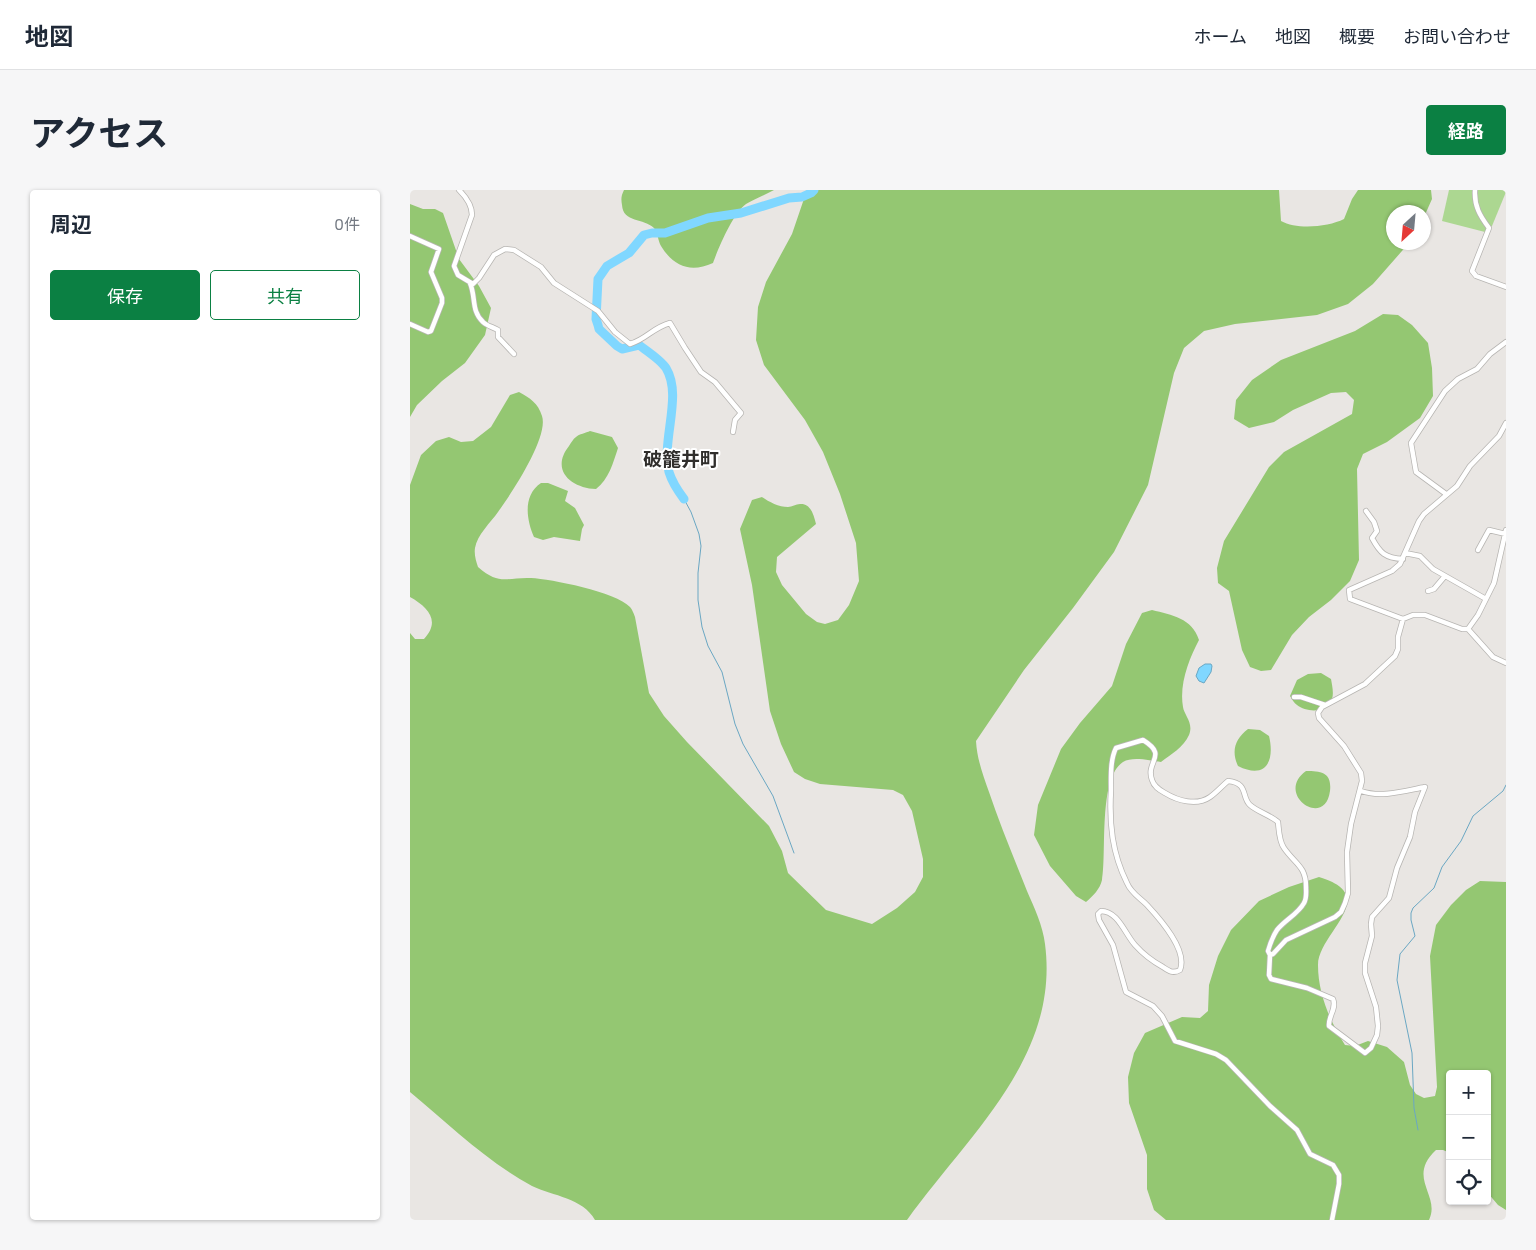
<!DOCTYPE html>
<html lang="ja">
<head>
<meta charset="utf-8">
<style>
  body { margin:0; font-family:"Exo 2","Noto Sans JP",sans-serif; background:#f6f6f7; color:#1f2937 }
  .controls { position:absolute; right:15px; bottom:15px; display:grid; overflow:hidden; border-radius:5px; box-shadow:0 1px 4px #0004 }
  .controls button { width:45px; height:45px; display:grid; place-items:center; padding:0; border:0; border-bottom:1px solid #e0e1e3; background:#fff; color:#1f2937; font:25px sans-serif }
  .compass { position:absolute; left:976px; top:15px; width:45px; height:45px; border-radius:50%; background:#fff; box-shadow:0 1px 4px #0004; rotate:206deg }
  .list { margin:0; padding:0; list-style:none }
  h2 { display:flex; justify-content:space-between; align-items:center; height:65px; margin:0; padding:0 20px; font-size:21px }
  h2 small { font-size:16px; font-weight:400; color:#747a83 }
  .actions { display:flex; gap:10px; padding:15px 20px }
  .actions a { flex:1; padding:11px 0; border:1px solid #0b8043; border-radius:5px; text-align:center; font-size:18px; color:#0b8043 }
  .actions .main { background:#0b8043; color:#fff }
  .icon { flex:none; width:28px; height:28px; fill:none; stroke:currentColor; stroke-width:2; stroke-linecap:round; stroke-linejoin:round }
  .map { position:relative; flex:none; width:1096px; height:1030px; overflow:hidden; border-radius:5px }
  header { display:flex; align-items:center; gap:30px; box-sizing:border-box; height:70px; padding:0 25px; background:#fff; border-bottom:1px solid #e0e1e3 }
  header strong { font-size:24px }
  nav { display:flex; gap:28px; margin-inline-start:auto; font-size:18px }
  .intro { display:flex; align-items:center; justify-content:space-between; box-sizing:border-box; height:120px; padding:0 30px }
  h1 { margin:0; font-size:35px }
  .button { padding:12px 22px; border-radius:5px; background:#0b8043; color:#fff; font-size:18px; font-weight:700 }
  main { display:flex; gap:30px; padding:0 30px }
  aside { flex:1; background:#fff; border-radius:5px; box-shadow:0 1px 4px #0004 }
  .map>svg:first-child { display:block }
</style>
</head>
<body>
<header>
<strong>地図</strong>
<nav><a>ホーム</a><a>地図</a><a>概要</a><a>お問い合わせ</a></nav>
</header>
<div class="intro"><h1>アクセス</h1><a class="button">経路</a></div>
<main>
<aside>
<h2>周辺<small>0件</small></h2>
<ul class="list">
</ul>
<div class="actions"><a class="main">保存</a><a>共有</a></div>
</aside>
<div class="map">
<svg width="1096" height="1030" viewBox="0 0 1096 1030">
  <rect width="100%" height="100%" fill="#e9e6e3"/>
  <!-- green -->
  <path fill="#acd791" d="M1039,0h57v2l-14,34 -7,6 -43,-11z"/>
  <!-- forest -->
  <path fill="#94c772" d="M214,0h150c-9,5 -20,9 -28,14 -13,9 -28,45 -33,59 -22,10 -39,4 -52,-17 -3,-5 -3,-13 -7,-18 -10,-10 -31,-5 -32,-23 -1,-6 -1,-9 2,-15z
    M397,0h472l2,31c16,9 47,6 63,-2l8,-20 6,-9h73l1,9 -8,18v-5h-30v30l15,1 -36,41 -25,20 -31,11 -82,9 -31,7 -20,17 -10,25 -26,112 -34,67 -41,56 -49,62 -48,71c1,18 7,34 13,51 11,33 25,66 38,99 7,16 16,35 18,53 15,114 -78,192 -138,276h-312c-12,-22 -42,-24 -63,-34 -46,-25 -82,-61 -122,-94v-459l5,6h9c17,-18 4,-32 -14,-42v-112l11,-30 15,-14 13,-4 12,5 12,-1 18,-14 19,-32 9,-3c11,6 19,11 23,24 7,21 -31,78 -44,96 -7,10 -21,23 -23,36 -1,6 1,13 3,19 22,19 28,10 53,11 20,1 85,14 99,29 2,2 4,7 5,10l14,76 15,23 23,26 82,84 13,25 6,22 38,37 46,14 25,-16 18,-16 8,-15v-18l-11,-48 -9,-16 -10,-5 -73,-6 -15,-5 -11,-7 -13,-28 -11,-33 -18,-126 -12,-56 12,-29 10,-3c7,5 17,10 26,10 4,0 8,-3 12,-3 11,-1 14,12 16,20l-39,33 -1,15 6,13 24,29 11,8 8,2 13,-4 11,-15 10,-24 -3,-38 -16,-49 -17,-42 -18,-32 -41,-55 -8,-25 2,-33 8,-25 26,-48z
    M0,14l13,5h12l8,4 16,46 20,27 12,22 -6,27 -20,28 -23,18 -25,24 -7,12z
    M973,124l15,1 14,10 16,18 4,25 1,28 -13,22 -33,24 -24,12 -6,15 2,91 -9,21 -19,19 -22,17 -17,18 -21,35 -10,1 -11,-4 -8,-17 -13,-59 -11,-8 -1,-15 7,-27 45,-74 15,-15 68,-38 2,-14 -8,-8 -15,1 -38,17 -19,12 -25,6 -15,-9 2,-19 16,-20 29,-20 74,-29z
    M180,241l22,6 6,11c-5,15 -9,31 -22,41 -25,-1 -46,-19 -27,-43 2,-3 4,-7 7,-9 3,-3 10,-4 14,-6z
    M131,293h7l20,8 -3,10 10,7 9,17 -2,4 -2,12 -26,-4 -11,3 -9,-3c-8,-18 -11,-42 7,-54z
    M742,420c20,5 40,8 47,30 -10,19 -20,44 -16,67 1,8 11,16 6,28 -5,12 -19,20 -28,27 -10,-1 -28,-6 -38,0 -25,16 -16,91 -21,118 -2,9 -9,16 -16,22l-10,-6 -26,-30 -16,-31 4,-30 23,-56 19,-26 32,-37 14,-42 16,-31z
    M911,483l10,6c1,6 3,14 1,20 -4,14 -25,14 -35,6 -3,-2 -5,-6 -7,-9l7,-16 11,-6z
    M838,539l12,1 9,6c6,25 -3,44 -31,30 -7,-15 -3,-27 10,-37z
    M896,581c16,0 26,2 24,20 -5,39 -56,3 -24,-20z
    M909,687c64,19 -1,56 -1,88 0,29 12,56 27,80l10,1 13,-5 19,6 17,15 6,23 6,9 8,4 11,-2 2,-9 -7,-131 6,-31 15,-20 15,-15 14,-9 26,1v328l-8,-5 -11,-13v-118h-37v79l-7,-3h-7c-30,28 5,45 -7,70h-263l-12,-10 -7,-21v-34l-18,-52 -1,-26 6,-24 11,-20 37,-16 18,1 8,-7 1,-26 9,-29 13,-26 28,-29 30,-14z"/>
  <!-- water -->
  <path fill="#80d7ff" stroke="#6aa7c3" d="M795,474h6l1,2 -1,6 -7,11 -5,-2 -3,-5 3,-8z"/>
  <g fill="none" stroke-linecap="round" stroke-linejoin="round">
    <!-- stream -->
    <path stroke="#6aa7c3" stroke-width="1" d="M274,309l7,13 8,22 2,12 -3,27v27l4,27 6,19 14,26 13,52 8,20 30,52 21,57
      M1008,940l-4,-22 -2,-55 -15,-73 3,-26 15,-18 -4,-16v-7l2,-5 21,-20 8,-21 19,-26 12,-25 30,-25 3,-6"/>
    <!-- river -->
    <path stroke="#80d7ff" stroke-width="9" d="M274,309c-6,-8 -12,-17 -15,-27 -8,-32 14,-76 -3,-104 -5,-8 -19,-17 -27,-23l-17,4 -5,-3 -18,-17 -1,-4 -2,-6 2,-40 9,-13 22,-13 15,-18 8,-2h13l43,-15 33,-5 48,-15 13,-1 9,-4 3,-3"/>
    <!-- street casing -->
    <g stroke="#b7b5b2" stroke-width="6">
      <path id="street" d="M49,0c7,7 13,15 13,25l-18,51 4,9 15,9 6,-6 15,-23 11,-6 9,1 27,17 13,16 44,28 17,21 15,12c17,-5 22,-16 40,-21l15,25 16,24 14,10 26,31 -6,7 -2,12
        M1065,0c-1,16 5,26 14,38l-17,43 4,5 30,11
        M0,46l29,13 -8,23 11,26v5l-11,28 -3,1 -18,-8
        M60,93c6,14 1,28 13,39 4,4 10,5 15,8v7l16,17
        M1036,304l-30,-22 -5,-29 34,-52 13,-12 19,-10 13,-15 16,-12
        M956,321l8,11 3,9 -5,7c8,15 13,20 31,21
        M1068,360l11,-20 17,4
        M995,363l15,3 13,13 53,30
        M1018,401l6,-2 11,-13
        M993,429l-53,-20 -1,-9 43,-19 8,-7 19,-43 5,-7 33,-28 13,-20 29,-30 7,-13
        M1058,439l10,-14 16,-32 12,-53
        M884,507h7l24,8
        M860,765l3,-1 13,-14 49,-23 6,-5 4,-9 3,-10 -1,-41 4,-28 11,-43 -1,-8 -17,-27 -25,-28 -1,-5 4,-6 43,-23 30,-28 3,-7v-12l5,-18 10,-4h12l37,14h6l25,28 13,6
        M922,1030l7,-36v-9l-6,-10 -23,-11 -13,-24 -27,-24 -44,-46 -10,-6 -41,-13 -13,-25 -9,-10 -27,-14 -13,-47 -14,-25 -1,-6 3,-3c17,0 24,23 34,34 8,9 17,16 28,22 6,4 10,7 17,3 8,-20 -20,-51 -33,-65 -7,-7 -16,-12 -20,-22 -15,-30 -18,-60 -16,-93 0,-13 -1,-30 5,-42l27,-8c26,16 2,21 9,40 2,7 8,10 13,13 13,8 32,13 45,4 7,-5 12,-11 18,-16 21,2 13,16 22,24 8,7 20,10 28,17 1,9 1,19 6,26 11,16 22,18 22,39 0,5 1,11 -2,16 -6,11 -19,17 -27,27 -4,6 -7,14 -9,21l2,4 -1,20 2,4 36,9 26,11c4,10 -5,17 -4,27l36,27 6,-5 6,-13 1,-9 -2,-19 -11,-34v-10l7,-27 -1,-12 1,-7 17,-19 8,-30 13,-31 5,-25 10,-25c-21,4 -44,11 -64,4"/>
    </g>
    <!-- street -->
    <use href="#street" stroke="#fff" stroke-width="4.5"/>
  </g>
  <g text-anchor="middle" stroke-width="4" stroke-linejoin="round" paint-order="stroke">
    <!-- quarter labels -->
    <g font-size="19" font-weight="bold" fill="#302e2c" stroke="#fff">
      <text x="271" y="276">破籠井町</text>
    </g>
  </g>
</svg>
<div class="controls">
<button>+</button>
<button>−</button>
<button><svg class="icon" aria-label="locate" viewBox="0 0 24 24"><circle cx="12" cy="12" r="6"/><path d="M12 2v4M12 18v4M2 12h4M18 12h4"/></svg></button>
</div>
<svg class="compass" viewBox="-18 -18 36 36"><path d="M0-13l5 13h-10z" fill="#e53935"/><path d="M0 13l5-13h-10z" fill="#747a83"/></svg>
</div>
</main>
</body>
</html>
